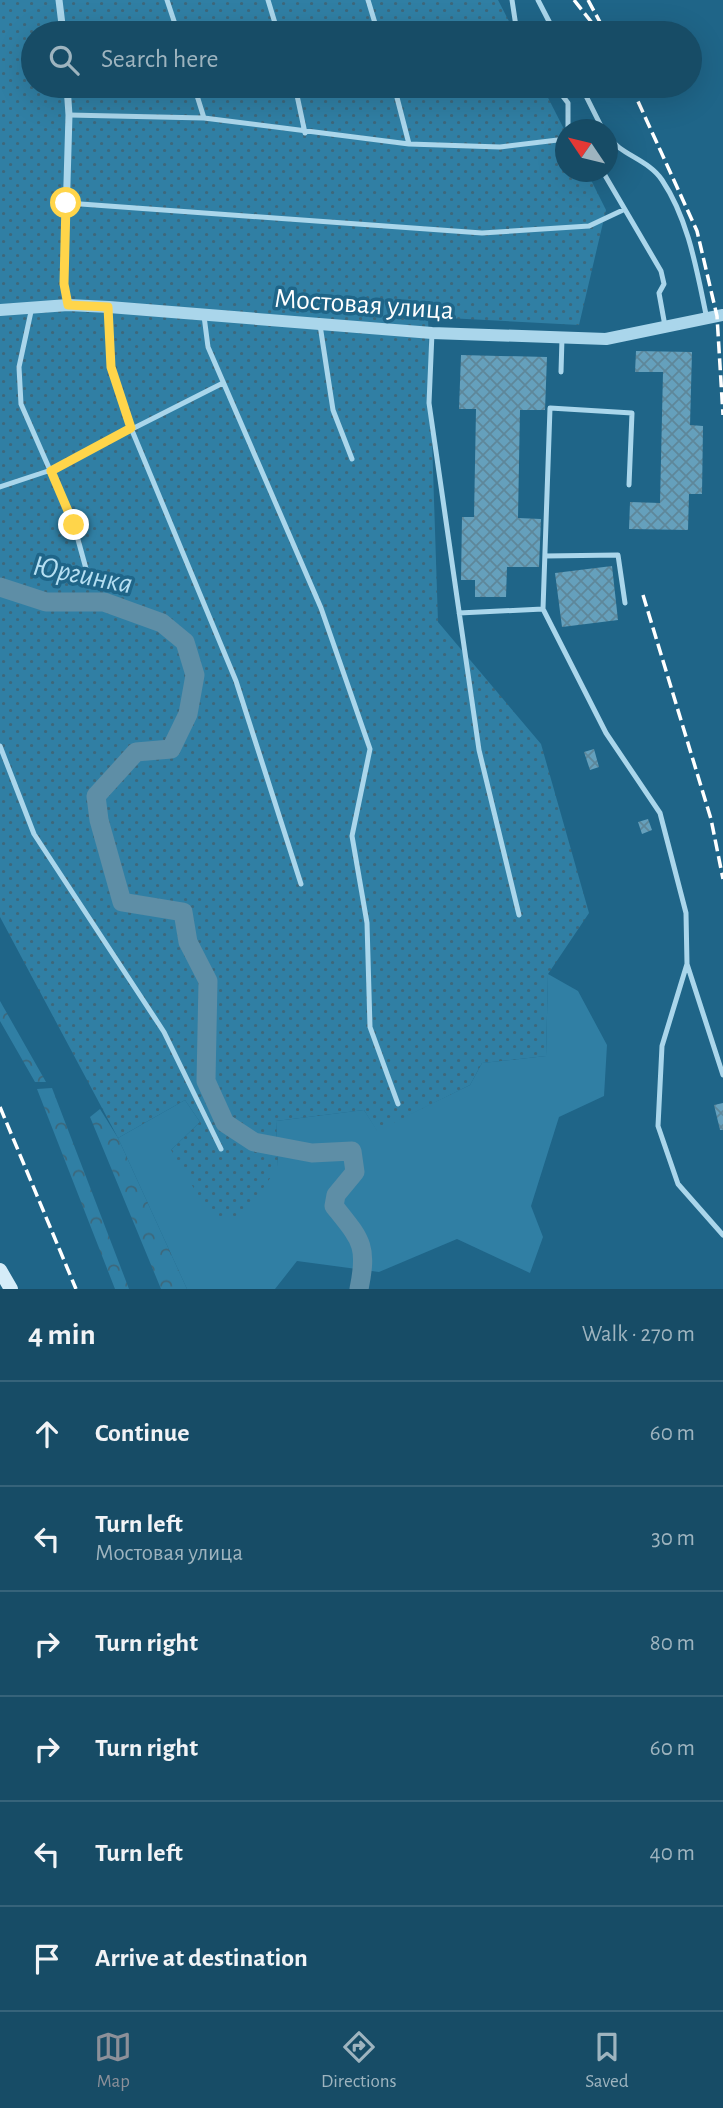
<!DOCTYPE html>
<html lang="en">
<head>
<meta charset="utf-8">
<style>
  body { margin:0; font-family:"Alegreya Sans",sans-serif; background:#24566f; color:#f1f3f6 }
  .compass { position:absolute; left:555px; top:119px; width:63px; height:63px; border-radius:50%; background:#174c66; box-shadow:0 7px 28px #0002; rotate:305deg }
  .stop { position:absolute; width:21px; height:21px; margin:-16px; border:5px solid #ffd54a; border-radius:50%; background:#fff }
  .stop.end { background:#ffd54a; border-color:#fff; box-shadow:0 2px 7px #0008 }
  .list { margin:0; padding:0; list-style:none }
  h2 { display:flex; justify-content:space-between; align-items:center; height:91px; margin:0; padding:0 28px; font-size:30px }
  h2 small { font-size:23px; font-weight:400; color:#9eb4bf }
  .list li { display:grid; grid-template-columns:46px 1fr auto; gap:21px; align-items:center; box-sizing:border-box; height:105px; padding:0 28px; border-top:2px solid #36637a }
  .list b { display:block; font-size:26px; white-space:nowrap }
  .list p { margin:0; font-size:23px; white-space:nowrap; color:#9eb4bf }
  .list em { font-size:23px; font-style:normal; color:#9eb4bf }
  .icon { flex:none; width:38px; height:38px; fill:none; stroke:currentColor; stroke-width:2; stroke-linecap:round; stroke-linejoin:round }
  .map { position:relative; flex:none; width:723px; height:1289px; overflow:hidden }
  .search { position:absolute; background:#174c66; box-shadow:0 7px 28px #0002; left:21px; right:21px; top:21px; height:77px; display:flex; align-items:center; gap:18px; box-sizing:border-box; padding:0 24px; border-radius:38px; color:#9eb4bf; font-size:26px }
  .sheet { height:721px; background:#174c66 }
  nav { display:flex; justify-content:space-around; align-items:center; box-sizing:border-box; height:98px; border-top:2px solid #36637a; background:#174c66; font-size:19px; color:#9eb4bf }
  nav a { display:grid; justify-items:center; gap:4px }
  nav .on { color:#8c9099 }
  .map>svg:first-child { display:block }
</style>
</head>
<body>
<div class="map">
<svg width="723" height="1289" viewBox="0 0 723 1289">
  <defs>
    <pattern id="forest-crowns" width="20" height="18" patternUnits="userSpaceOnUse" patternTransform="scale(1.75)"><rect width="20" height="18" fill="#307fa4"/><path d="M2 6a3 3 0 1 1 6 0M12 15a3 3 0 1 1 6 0" fill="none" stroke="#3d687c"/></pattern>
    <pattern id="garden-dots" width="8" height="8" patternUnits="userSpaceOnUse" patternTransform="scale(1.75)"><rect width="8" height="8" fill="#307fa4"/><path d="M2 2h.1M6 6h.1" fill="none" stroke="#3d687c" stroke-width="1.8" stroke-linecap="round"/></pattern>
    <pattern id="building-cross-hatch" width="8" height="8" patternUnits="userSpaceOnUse" patternTransform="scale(1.75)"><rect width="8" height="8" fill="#65a0bc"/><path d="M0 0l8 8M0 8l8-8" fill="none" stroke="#5e879a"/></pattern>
  </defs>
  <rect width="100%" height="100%" fill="#1f6588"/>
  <!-- grass -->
  <path fill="#307fa4" d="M548,974l30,17 29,54 -3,51 -45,21 -28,89 12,31 -13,36 -73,-34 -78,33 -82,-11 -22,28h-88l-69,-151 67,-38 15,22 -29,28 107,17 -2,-46 88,-11 13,20 93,-45 12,-22 64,-7z"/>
  <!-- forest -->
  <path fill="url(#forest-crowns)" d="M0,1001l46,81h-11l-35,-61z
    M52,1088l77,201h-14l-78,-200z
    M100,1109l18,29 69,151h-26l-71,-172z"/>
  <!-- garden -->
  <path fill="url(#garden-dots)" d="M0,0h498l17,33h-482v53h509l23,45 1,41h21l19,38 -27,115 -151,-8 10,305 103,122 48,169 -41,61 -2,82 -64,7 -12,22 -93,46 -13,-21 -88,11 2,46 -36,51 -30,1 -41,-69 29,-28 -15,-22 -67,38 -118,-221z"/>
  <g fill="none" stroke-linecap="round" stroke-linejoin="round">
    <!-- river -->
    <path stroke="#5e8ea6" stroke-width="19" d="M0,587l46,15h58l58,21 23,19 10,33 -7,39 -17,35 -35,3 -40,44 3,24 23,82 61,10 5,30 20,39 -2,100 19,42 29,19 58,11 40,-2 3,21 -19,23 -2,11c27,34 34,39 25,83"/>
  </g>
  <!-- building -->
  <path fill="url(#building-cross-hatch)" d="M636,351l56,1 -2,73 13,1 -1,68h-13l-1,36 -59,-1 1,-27 30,1 3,-131h-28z
    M461,355l86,2 -2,53h-25l-2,108 23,1 -2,48h-32l-1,30h-31v-17h-14l1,-63h12l2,-108h-17z
    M612,566l6,54 -56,7 -7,-54z
    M594,749l5,18 -9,3 -6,-18z
    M648,819l4,11 -10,4 -4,-12z
    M723,1103v27h-3l-6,-25z"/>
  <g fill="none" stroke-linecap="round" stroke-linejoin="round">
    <!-- service -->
    <path stroke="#aad6eb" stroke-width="5" d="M167,0l11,33
      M268,0l10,33
      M368,0l10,33
      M512,0l5,33
      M538,0l17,33
      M194,86l10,32
      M295,86l10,47
      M394,86l15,58
      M555,86l13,17v27
      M581,86l22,44
      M69,115l135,3 205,26 91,3 66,-8
      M608,136c12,19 40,23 54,44 27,40 35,92 45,139
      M603,172l58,99 3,13 -5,9 6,33
      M67,203l415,30 107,-7 34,-16
      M32,307l-13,60 2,37 53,121 14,51
      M109,307l2,60 20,61 105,253 65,203
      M204,316l4,31 113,261 49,141 -18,87 15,87 3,104 28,77
      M320,325l13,85 19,49
      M432,333l-3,70 50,347 40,165
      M561,372l1,-34
      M0,487l51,-17 172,-87
      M545,556l73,-1 7,48
      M543,609l63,124 54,80 26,100 1,51 36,111
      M459,613l84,-4 7,-201 82,5 -3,72
      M0,746l34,88 130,198 57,117
      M687,964l-25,82 -4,80 20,58 45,51"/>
    <!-- minor -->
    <path stroke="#aad6eb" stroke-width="7" d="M59,0l4,33
      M67,86l2,29 -5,169 4,21"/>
    <!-- tertiary -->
    <path stroke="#aad6eb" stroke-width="12" d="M0,310l68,-5 41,2 323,26 174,6 117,-24"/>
    <!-- secondary -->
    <path stroke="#d5ecf8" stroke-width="14" d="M0,1270l11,19"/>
    <!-- rail -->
    <path stroke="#fff" stroke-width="3.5" stroke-dasharray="12 5" stroke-linecap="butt" d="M574,0l26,33
      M588,0l13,24
      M631,86l66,145 20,85 6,99
      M643,595l68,224 12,60
      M0,1107l76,182"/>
  </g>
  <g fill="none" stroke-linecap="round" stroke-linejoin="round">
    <!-- route -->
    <path stroke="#ffd54a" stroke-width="9" d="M66,203l-2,81 4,21 40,2 3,60 20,61 -80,43 23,54"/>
  </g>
  <g text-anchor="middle" stroke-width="7" stroke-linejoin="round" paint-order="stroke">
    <!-- street labels -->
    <g font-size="28" fill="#fff" stroke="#1f6588">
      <text transform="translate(364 303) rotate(4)" y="10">Мостовая улица</text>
    </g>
    <!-- water labels -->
    <g font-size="30" font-style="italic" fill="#b5dff2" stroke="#1f6588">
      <text transform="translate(83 574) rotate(11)" y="10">Юргинка</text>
    </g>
  </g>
</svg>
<svg class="compass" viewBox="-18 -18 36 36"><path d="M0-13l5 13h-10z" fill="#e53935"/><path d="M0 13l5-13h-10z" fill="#9eb4bf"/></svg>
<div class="stop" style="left:66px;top:203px"></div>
<div class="stop end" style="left:74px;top:525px"></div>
<div class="search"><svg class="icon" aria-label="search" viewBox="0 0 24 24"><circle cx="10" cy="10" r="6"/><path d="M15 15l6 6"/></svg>Search here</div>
</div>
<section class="sheet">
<h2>4 min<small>Walk · 270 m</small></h2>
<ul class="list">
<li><svg class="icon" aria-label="ahead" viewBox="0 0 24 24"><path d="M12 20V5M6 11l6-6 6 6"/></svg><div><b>Continue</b></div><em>60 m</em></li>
<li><svg class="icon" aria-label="left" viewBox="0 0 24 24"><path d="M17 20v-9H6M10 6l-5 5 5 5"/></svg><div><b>Turn left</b><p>Мостовая улица</p></div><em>30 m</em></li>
<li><svg class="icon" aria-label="right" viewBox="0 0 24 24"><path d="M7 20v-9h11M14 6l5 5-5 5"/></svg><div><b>Turn right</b></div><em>80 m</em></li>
<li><svg class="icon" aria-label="right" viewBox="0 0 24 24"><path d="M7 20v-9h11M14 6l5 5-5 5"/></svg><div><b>Turn right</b></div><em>60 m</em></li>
<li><svg class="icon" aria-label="left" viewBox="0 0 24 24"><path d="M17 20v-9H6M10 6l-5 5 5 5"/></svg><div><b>Turn left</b></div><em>40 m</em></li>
<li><svg class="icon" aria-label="arrive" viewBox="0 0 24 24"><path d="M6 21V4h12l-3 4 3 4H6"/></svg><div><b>Arrive at destination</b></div></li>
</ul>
</section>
<nav>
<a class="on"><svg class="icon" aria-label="map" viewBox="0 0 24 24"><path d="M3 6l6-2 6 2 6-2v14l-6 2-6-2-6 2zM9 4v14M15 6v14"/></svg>Map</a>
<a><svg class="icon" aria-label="directions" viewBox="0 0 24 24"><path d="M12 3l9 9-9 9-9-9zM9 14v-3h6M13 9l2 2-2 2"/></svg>Directions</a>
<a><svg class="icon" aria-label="saved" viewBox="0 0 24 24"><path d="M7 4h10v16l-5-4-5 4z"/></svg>Saved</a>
</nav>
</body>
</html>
